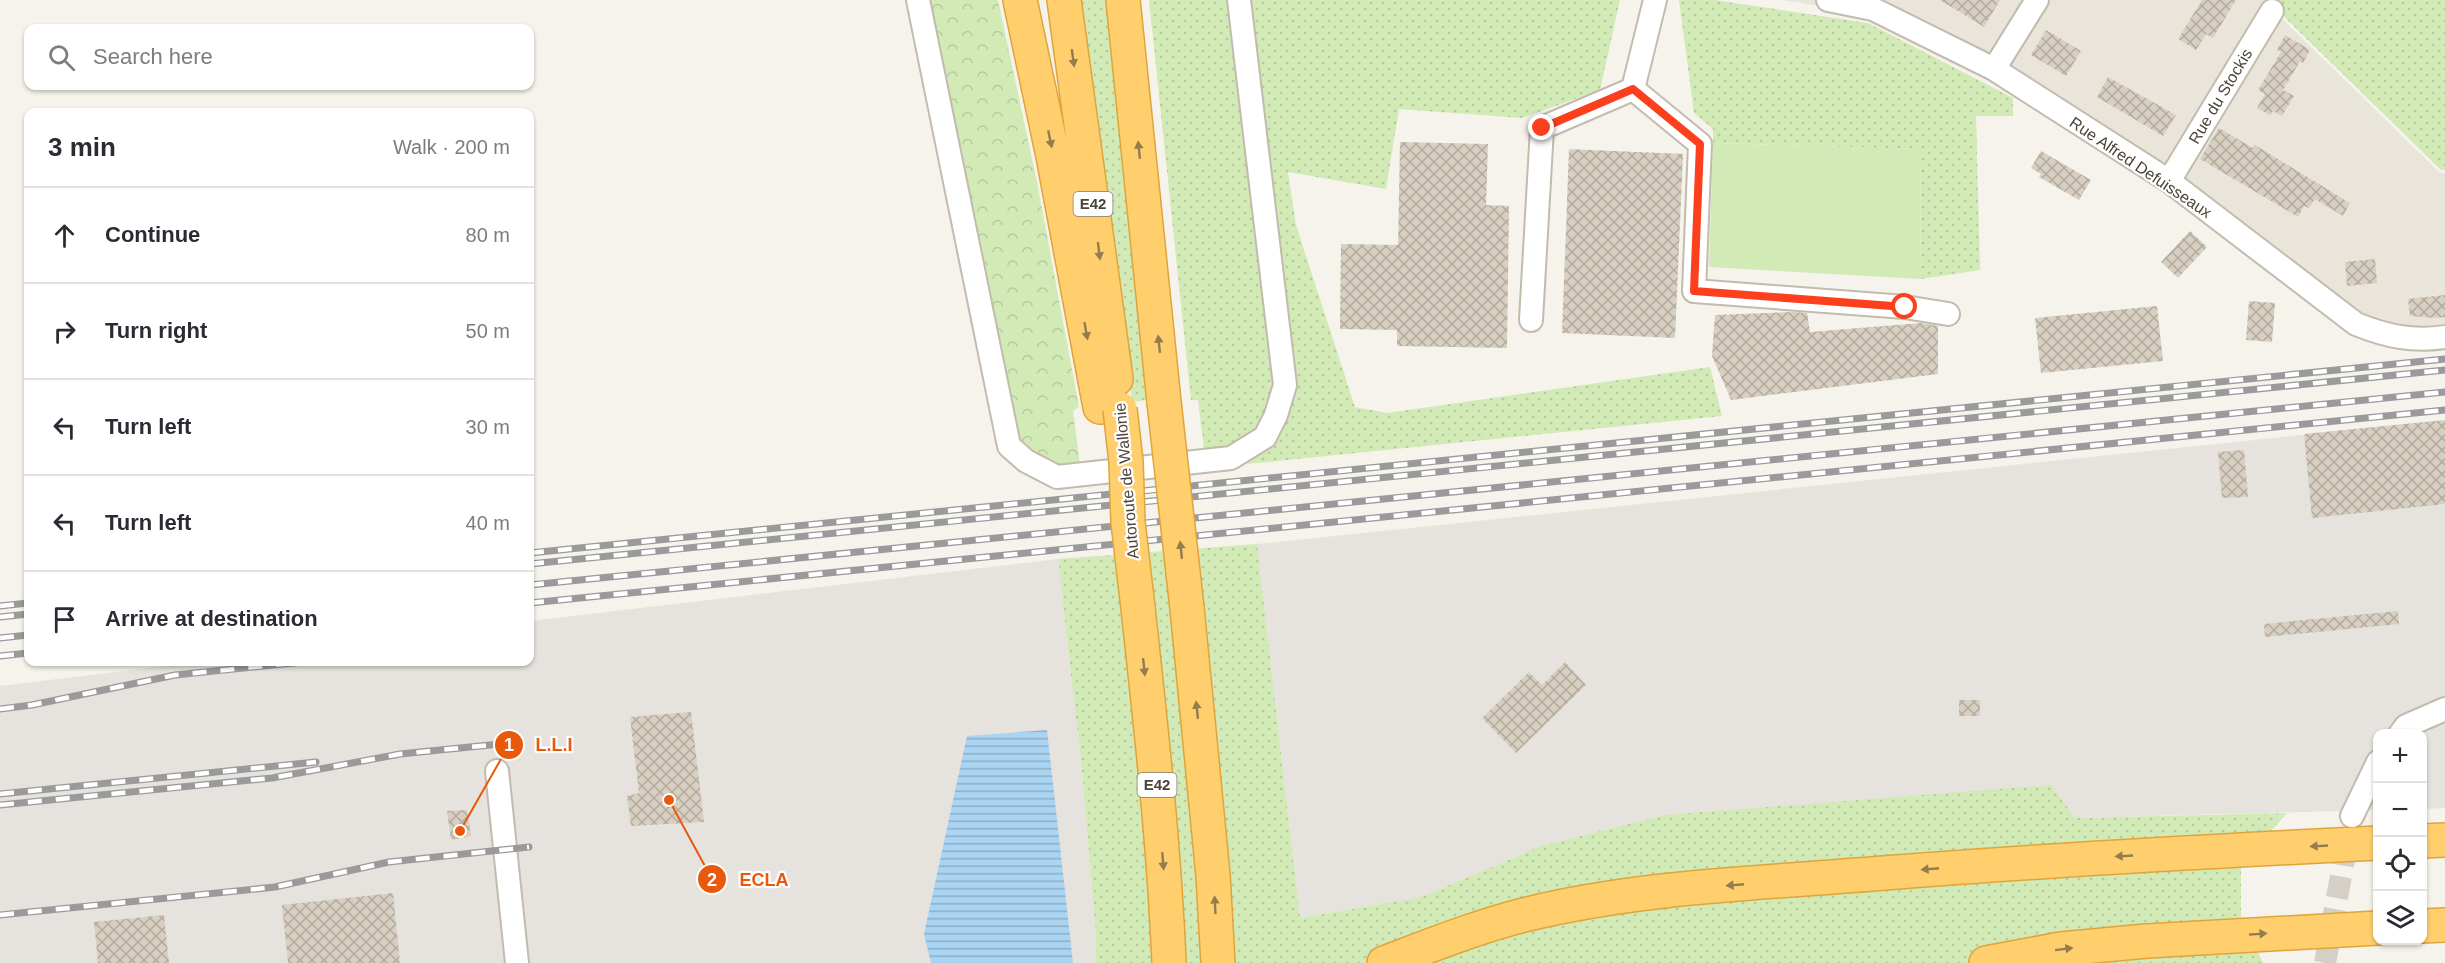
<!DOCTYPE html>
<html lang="en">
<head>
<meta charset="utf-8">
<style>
  body { margin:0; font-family:Helvetica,sans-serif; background:#f7f7f7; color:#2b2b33 }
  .controls { position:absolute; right:18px; bottom:18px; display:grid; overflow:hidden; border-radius:12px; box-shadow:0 2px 4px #0004 }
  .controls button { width:54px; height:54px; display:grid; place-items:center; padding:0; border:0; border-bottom:2px solid #e1e1e2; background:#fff; color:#2b2b33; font:30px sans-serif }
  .stop { position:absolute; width:18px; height:18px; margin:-14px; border:4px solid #fc3f1d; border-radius:50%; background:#fff }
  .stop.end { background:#fc3f1d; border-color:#fff; box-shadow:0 2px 6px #0008 }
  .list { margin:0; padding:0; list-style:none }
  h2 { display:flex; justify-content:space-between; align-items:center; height:78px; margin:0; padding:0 24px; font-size:26px }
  h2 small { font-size:20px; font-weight:400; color:#7c7c81 }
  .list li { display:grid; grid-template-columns:39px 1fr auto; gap:18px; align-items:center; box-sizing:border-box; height:96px; padding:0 24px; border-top:2px solid #e1e1e2 }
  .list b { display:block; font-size:22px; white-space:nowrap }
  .list em { font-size:20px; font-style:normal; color:#7c7c81 }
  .icon { flex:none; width:33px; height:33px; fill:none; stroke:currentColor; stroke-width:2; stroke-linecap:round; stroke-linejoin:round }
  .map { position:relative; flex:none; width:2445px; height:963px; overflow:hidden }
  .search { position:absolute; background:#fff; box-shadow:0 2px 4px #0004; left:24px; top:24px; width:510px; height:66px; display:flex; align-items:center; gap:15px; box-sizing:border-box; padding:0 21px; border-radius:12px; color:#7c7c81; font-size:22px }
  .panel { position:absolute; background:#fff; box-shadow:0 2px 4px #0004; left:24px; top:108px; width:510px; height:558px; border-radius:12px }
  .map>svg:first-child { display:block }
</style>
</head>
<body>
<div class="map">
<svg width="2445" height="963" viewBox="0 0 2445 963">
  <defs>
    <pattern id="grass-dots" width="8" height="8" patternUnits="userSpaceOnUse" patternTransform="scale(1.5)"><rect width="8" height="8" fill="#d2eab5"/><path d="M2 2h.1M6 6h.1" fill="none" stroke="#b6ca9c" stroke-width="1.8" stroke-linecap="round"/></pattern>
    <pattern id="forest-crowns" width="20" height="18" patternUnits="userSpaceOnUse" patternTransform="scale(1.5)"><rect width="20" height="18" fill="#d2eab5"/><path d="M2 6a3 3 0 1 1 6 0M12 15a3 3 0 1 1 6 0" fill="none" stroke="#b6ca9c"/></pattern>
    <pattern id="water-rules" width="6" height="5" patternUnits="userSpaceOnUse" patternTransform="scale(1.5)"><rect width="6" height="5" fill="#a9d4f2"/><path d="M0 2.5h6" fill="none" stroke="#8caec5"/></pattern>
    <pattern id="building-cross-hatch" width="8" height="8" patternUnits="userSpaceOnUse" patternTransform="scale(1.5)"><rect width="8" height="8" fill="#d8cfc1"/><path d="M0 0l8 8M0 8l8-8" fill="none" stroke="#b1aa9e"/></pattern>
  </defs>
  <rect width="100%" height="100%" fill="#f6f3ec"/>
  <!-- residential -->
  <path fill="#eae5da" d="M1782,0h481l177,173h5v161l-59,-1 -388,-254 -128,-65z"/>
  <!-- industrial -->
  <path fill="#e6e2dd" d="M2445,420v388l-22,1 -1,-75h-44l-1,76 -303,8 -533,28 -120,51 -121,21 -43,-374z
    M1058,559l24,213 14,162v29h-1096v-277l198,-24h332v-41z"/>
  <!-- grass -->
  <path fill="url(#grass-dots)" d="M1078,0h28l41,400 -15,2 -31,-257z
    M1149,0h77l51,387 -18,43 -27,18 -27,8 -7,-56h-7z
    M1244,0h376l-20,90 -78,28 -123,-9 -13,80 -98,-17 8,53 59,182 32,6 323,-46 12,49 -475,48 23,-18 16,-31z
    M1679,0h35l154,23 145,75v18h-37l4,154 -59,9 -1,-130 -207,-6v-14l-19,-16z
    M2267,0h178v170h-4z
    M1257,544l43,374 121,-21 120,-51 124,-31 386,-30 24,33 212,-5 -46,52v52l22,46h-1167v-29l-14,-162 -24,-213z"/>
  <!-- forest -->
  <path fill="url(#forest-crowns)" d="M921,0h77l39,182 42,225 -6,4 8,60 -30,-4 -28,-22 -11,-16z"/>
  <!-- pitch -->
  <path fill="#d2eab5" d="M1713,143l207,6 1,130 -212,-12z"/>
  <!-- water -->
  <path fill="url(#water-rules)" d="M1047,730l26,233h-142l-7,-29 43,-198z"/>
  <!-- building -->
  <path fill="url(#building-cross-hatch)" d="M1940,0h60l-16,27z
    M2202,0h34l-23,38 -7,-4 -10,16 -18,-11z
    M2046,30l35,21 -15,25 -35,-21z
    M2285,35l25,15 -7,13 -3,-2 -17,29 11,6 -12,20 -9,-5 -3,4 -13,-7 8,-14 -7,-4 23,-38 -4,-2z
    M2108,77l68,38 -13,21 -66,-39z
    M2219,128l34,20 2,-3 95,58 -7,13 -28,-17 -6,9 -5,-2 -6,11 -98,-58z
    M1400,142l88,2 -2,61 23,1 -2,142 -110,-2v-16l-57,-1 1,-85 57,1z
    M1569,149l114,5 -8,184 -113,-5z
    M2041,151l50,29 -12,20 -40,-23 2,-3 -10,-6z
    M2190,231l17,16 -29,31 -17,-16z
    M2375,259l2,24 -30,3 -2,-24z
    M2445,295v22l-9,1 -26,-2 -2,-17z
    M2249,301l26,2 -3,39 -26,-2z
    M2157,306l6,55 -122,12 -6,-55z
    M1794,312l13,1 3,19 111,-9 17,3v48l-207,26 -19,-44 3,-41z
    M2445,420v84l-133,14 -8,-84z
    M2244,450l4,47 -26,1 -4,-46z
    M2398,611l1,13 -134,13 -1,-13z
    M1565,662l21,23 -70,68 -34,-35 47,-46 13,13z
    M1959,700h21v16h-21z
    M691,712l13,110 -73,4 -4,-30 12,-3 -9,-76z
    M467,810l4,26 -20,4 -4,-29z
    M393,893l7,70h-112l-6,-58z
    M164,915l5,48h-71l-4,-41z"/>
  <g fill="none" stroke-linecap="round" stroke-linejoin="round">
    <!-- minor-tunnel -->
    <path stroke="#d4d0c8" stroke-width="22" stroke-dasharray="22 11" stroke-linecap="butt" d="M2325,963l24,-131"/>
    <!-- minor casing -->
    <g stroke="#c2bbae" stroke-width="26">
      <path id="minor" d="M918,0l91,446 17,15 31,16 174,-19 34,-21 11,-22 9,-30 -46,-385
        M1655,0l-22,89 67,55 -6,147 211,16 43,7
        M1828,0l45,9 121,60 175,112 187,143c30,12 56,18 89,13
        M1994,69l43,-69
        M2169,181l103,-170
        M1531,320l11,-192 91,-39
        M2400,734l6,-8 39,-17
        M497,771l20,192
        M2352,816l26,-54"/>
    </g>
    <!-- highway casing -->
    <g stroke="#e0a43c" stroke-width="36">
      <path id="highway" d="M1020,0l33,156 47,251
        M1064,0l52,379
        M1123,0l41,402
        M1138,608c13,119 26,236 31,355
        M1187,608l26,267 5,88
        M2422,841l23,-1
        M2422,926l23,-1
        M1384,963c48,-18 95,-37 144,-49 115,-28 237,-31 356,-41 164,-13 329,-22 494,-30
        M1986,963l75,-14 86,-8 231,-13"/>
    </g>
    <!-- minor -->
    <use href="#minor" stroke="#fff" stroke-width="22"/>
    <!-- highway -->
    <use href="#highway" stroke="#ffcf6e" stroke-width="33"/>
    <!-- rail casing -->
    <g stroke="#9a9a9a" stroke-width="7">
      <path id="rail" d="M530,553l1915,-194
        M530,564l1915,-194
        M530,585l1915,-193
        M530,603l1915,-193
        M0,606l28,-3
        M0,617l28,-3
        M0,638l28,-3
        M0,656l28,-3
        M0,709l32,-4 143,-30 128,-13
        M0,794l316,-32
        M0,805l272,-27 128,-24 100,-10
        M0,915l275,-28 114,-25 140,-15"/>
    </g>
    <!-- rail -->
    <use href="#rail" stroke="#fff" stroke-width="4.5" stroke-dasharray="14" stroke-linecap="butt"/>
    <!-- highway-bridge casing -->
    <g stroke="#e0a43c" stroke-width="36" stroke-linecap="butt">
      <path id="highway-bridge" d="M1164,402l23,206
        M1120,409l6,53 2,60 10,86"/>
    </g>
    <!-- highway-bridge -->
    <use href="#highway-bridge" stroke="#ffcf6e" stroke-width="33"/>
  </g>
  <!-- one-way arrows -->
  <defs><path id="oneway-solid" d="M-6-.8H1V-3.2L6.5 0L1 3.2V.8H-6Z" transform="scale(1.5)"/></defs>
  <g fill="#937c4e">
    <use href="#oneway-solid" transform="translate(1073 58) rotate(82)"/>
    <use href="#oneway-solid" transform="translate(1050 139) rotate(78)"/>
    <use href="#oneway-solid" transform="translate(1139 150) rotate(-96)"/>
    <use href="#oneway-solid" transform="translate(1099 251) rotate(83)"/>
    <use href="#oneway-solid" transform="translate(1086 331) rotate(80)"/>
    <use href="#oneway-solid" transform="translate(1159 344) rotate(-96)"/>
    <use href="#oneway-solid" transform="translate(1181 550) rotate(-96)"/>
    <use href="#oneway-solid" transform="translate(1144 667) rotate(84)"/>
    <use href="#oneway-solid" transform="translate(1197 710) rotate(-96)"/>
    <use href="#oneway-solid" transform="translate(2319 846) rotate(177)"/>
    <use href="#oneway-solid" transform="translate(2124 856) rotate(177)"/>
    <use href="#oneway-solid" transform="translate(1163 861) rotate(85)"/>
    <use href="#oneway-solid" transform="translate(1930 869) rotate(175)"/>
    <use href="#oneway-solid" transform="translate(1735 885) rotate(175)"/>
    <use href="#oneway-solid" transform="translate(1215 905) rotate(-93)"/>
    <use href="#oneway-solid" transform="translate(2258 934) rotate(-4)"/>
    <use href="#oneway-solid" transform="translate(2064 949) rotate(-7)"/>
  </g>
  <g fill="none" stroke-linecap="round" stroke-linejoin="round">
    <!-- route -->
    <path stroke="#fc3f1d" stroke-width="8" d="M1542,128l91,-39 67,55 -6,147 211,16"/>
  </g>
  <g text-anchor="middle" stroke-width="4.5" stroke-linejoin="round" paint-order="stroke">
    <!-- shield labels -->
    <g fill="#fff" stroke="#817c74" stroke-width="1.5">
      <rect x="1073.5" y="192" width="39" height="24" rx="4.5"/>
      <rect x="1137.5" y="773" width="39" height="24" rx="4.5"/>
    </g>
    <g font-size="15" font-weight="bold" fill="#4b4439">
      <text x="1093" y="209">E42</text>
      <text x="1157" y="790">E42</text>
    </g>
    <!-- street labels -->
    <g font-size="16" fill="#4b4439" stroke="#fff">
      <text transform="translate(2220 96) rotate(-59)" y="6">Rue du Stockis</text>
      <text transform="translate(2141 167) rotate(34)" y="6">Rue Alfred Defuisseaux</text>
      <text transform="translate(1126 481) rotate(-95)" y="6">Autoroute de Wallonie</text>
    </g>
  </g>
  <!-- callouts -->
  <path fill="none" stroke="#e8590c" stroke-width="2" d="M460 831L509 745M669 800L712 879"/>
  <g fill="#e8590c" stroke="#fff" stroke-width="2">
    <circle cx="460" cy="831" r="6"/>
    <circle cx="669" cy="800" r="6"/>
    <circle cx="509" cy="745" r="15"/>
    <circle cx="712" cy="879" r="15"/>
  </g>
  <g font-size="18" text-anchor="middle" font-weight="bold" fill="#fff">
    <text x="509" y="751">1</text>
    <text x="712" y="886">2</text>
  </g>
  <g font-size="18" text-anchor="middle" font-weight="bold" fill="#e8590c" stroke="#fff" stroke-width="4.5" stroke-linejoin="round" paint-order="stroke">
    <text x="554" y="751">L.L.I</text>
    <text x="764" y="886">ECLA</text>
  </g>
</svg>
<div class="controls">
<button>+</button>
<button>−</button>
<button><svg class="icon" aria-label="locate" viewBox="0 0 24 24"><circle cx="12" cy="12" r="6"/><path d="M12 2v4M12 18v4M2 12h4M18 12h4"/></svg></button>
<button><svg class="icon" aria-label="layers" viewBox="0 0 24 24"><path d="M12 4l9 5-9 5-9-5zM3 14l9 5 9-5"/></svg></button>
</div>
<div class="stop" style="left:1905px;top:307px"></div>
<div class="stop end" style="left:1542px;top:128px"></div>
<div class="search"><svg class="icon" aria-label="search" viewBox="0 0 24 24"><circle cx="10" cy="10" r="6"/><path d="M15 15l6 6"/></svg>Search here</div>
<section class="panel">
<h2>3 min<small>Walk · 200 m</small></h2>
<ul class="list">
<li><svg class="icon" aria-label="ahead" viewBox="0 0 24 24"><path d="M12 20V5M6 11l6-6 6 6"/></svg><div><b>Continue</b></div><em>80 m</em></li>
<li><svg class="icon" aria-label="right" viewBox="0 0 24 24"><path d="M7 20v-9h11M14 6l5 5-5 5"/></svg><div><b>Turn right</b></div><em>50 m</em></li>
<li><svg class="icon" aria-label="left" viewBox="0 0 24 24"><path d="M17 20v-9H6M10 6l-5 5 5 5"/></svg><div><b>Turn left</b></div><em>30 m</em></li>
<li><svg class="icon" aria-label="left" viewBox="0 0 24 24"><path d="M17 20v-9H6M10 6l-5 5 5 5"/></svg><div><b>Turn left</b></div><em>40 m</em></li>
<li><svg class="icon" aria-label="arrive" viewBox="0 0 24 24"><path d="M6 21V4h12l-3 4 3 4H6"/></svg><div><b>Arrive at destination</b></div></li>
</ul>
</section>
</div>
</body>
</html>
